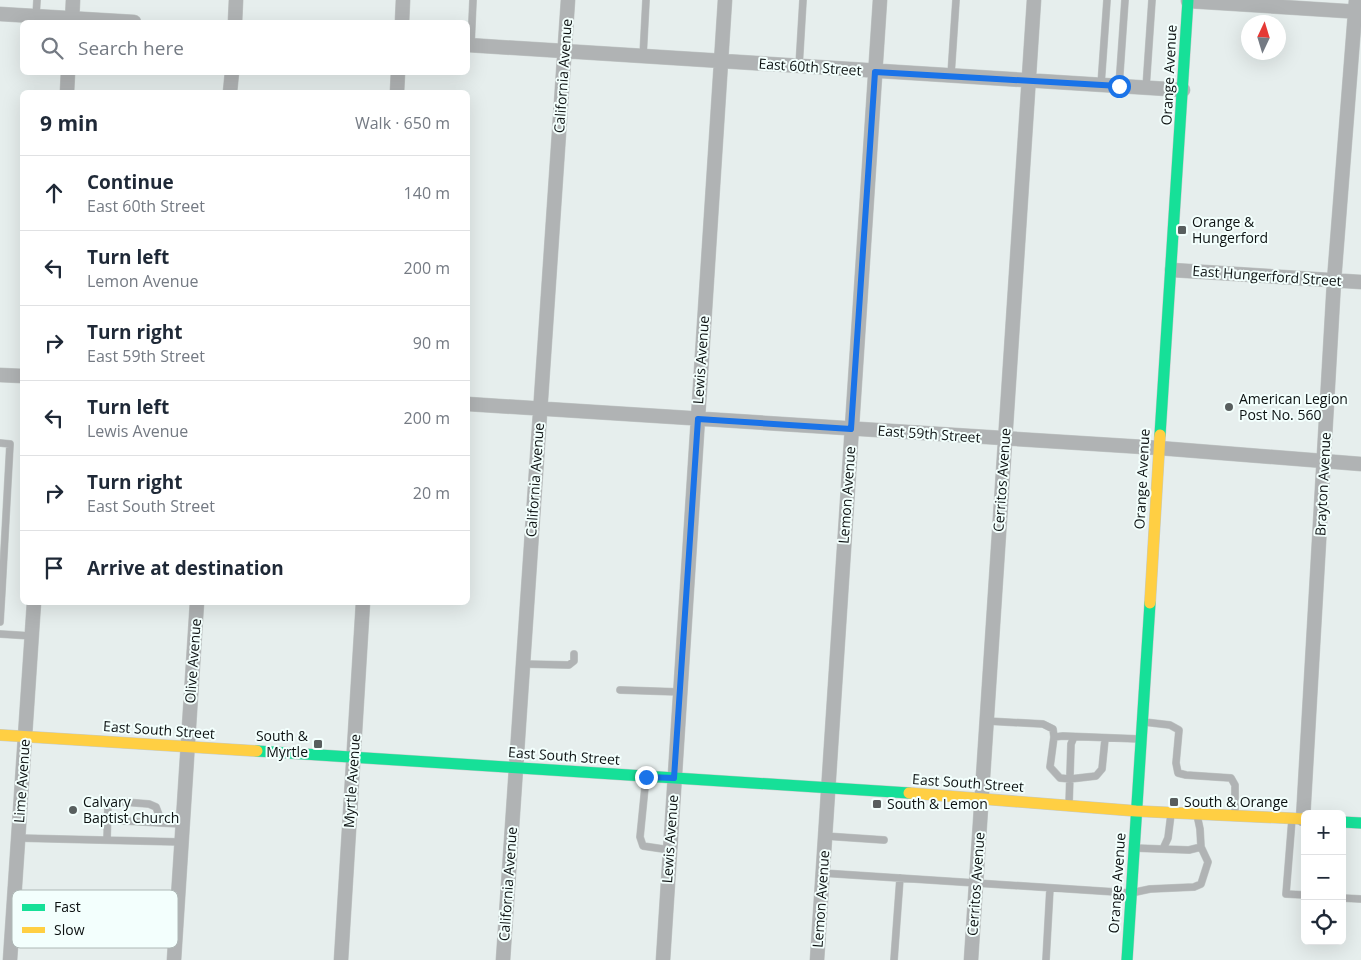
<!DOCTYPE html>
<html lang="en">
<head>
<meta charset="utf-8">
<style>
  body { margin:0; font-family:"Open Sans",sans-serif; background:#f2f2f3; color:#1f2937 }
  .controls { position:absolute; right:15px; bottom:15px; display:grid; overflow:hidden; border-radius:8px; box-shadow:0 5px 20px #0002 }
  .controls button { width:45px; height:45px; display:grid; place-items:center; padding:0; border:0; border-bottom:1px solid #e0e1e3; background:#fff; color:#1f2937; font:25px sans-serif }
  .compass { position:absolute; left:1241px; top:15px; width:45px; height:45px; border-radius:50%; background:#fff; box-shadow:0 5px 20px #0002; rotate:4deg }
  .stop { position:absolute; width:15px; height:15px; margin:-11px; border:4px solid #1a73e8; border-radius:50%; background:#fff }
  .stop.end { background:#1a73e8; border-color:#fff; box-shadow:0 1px 5px #0008 }
  .list { margin:0; padding:0; list-style:none }
  h2 { display:flex; justify-content:space-between; align-items:center; height:65px; margin:0; padding:0 20px; font-size:21px }
  h2 small { font-size:16px; font-weight:400; color:#747a83 }
  .list li { display:grid; grid-template-columns:32px 1fr auto; gap:15px; align-items:center; box-sizing:border-box; height:75px; padding:0 20px; border-top:1px solid #e0e1e3 }
  .list b { display:block; font-size:19px; white-space:nowrap }
  .list p { margin:0; font-size:16px; white-space:nowrap; color:#747a83 }
  .list em { font-size:16px; font-style:normal; color:#747a83 }
  .icon { flex:none; width:28px; height:28px; fill:none; stroke:currentColor; stroke-width:2; stroke-linecap:round; stroke-linejoin:round }
  .map { position:relative; flex:none; width:1361px; height:960px; overflow:hidden }
  .search { position:absolute; background:#fff; box-shadow:0 5px 20px #0002; left:20px; top:20px; width:450px; height:55px; display:flex; align-items:center; gap:12px; box-sizing:border-box; padding:0 18px; border-radius:8px; color:#747a83; font-size:19px }
  .panel { position:absolute; background:#fff; box-shadow:0 5px 20px #0002; left:20px; top:90px; width:450px; height:515px; border-radius:8px }
  .map>svg:first-child { display:block }
</style>
</head>
<body>
<div class="map">
<svg width="1361" height="960" viewBox="0 0 1361 960">
  <rect width="100%" height="100%" fill="#e6eeed"/>
  <g fill="none" stroke-linecap="round" stroke-linejoin="round">
    <!-- lane casing -->
    <g stroke="#c4cac9" stroke-width="8">
      <path id="lane" d="M36,16l1,-16
        M471,45l2,-45
        M643,57l3,-57
        M799,67l4,-67
        M951,75l5,-75
        M1101,85l6,-85
        M1119,86l6,-86
        M1146,88l6,-88
        M0,443l10,1 -8,145
        M0,588l2,1 -2,33
        M0,634l32,2
        M523,664l46,1 5,-4v-7
        M620,690l60,2
        M987,721l56,3 10,5 1,8 -4,30 10,11 10,1 26,-3 6,-7 3,-30
        M1144,722l26,3 9,5 -3,33 2,10 8,2 45,3 4,7v29
        M1054,737l9,-1 77,3
        M646,777l-6,60 3,9 27,4
        M1069,805l2,-61 3,-7
        M1197,815l3,14 1,18
        M1292,819l-6,75 19,1
        M107,820l55,3
        M825,836l59,4
        M18,838l163,4
        M107,840l1,-35 3,-4 38,3 7,3 6,16 20,1
        M1163,849l5,-11 3,-24
        M822,873l309,20 19,-4 44,-2 7,-3 7,-22 -7,-15 -12,3 -55,-2
        M1342,898l19,1
        M894,960l6,-82
        M1046,960l4,-72"/>
    </g>
    <!-- street casing -->
    <g stroke="#c4cac9" stroke-width="15">
      <path id="street" d="M1188,1l173,11
        M0,14l134,8
        M72,22l1,-22
        M235,22l1,-22
        M402,22l1,-22
        M468,45l715,45
        M67,92l1,-20
        M230,92l2,-20
        M397,92l1,-20
        M1172,270l189,12
        M0,375l22,1
        M468,404l691,44 202,16
        M1303,819l31,-538 22,-281
        M10,960l24,-358
        M174,960l23,-358
        M341,960l22,-358
        M503,960l65,-960
        M663,960l62,-960
        M817,960l63,-960
        M971,960l63,-960"/>
    </g>
    <!-- fast casing -->
    <g stroke="#c4cac9" stroke-width="12">
      <path id="fast" d="M1160,435l28,-435
        M257,751l652,42
        M1342,822l19,1
        M1127,960l23,-357"/>
    </g>
    <!-- slow casing -->
    <g stroke="#c4cac9" stroke-width="12">
      <path id="slow" d="M1150,603l10,-168
        M0,735l257,16
        M909,793l227,18 169,8"/>
    </g>
    <!-- lane -->
    <use href="#lane" stroke="#b0b3b4" stroke-width="7"/>
    <!-- street -->
    <use href="#street" stroke="#b0b3b4" stroke-width="14"/>
    <!-- fast -->
    <use href="#fast" stroke="#16e098" stroke-width="11"/>
    <!-- slow -->
    <use href="#slow" stroke="#ffcf43" stroke-width="11"/>
  </g>
  <g fill="none" stroke-linecap="round" stroke-linejoin="round">
    <!-- route -->
    <path stroke="#1a73e8" stroke-width="6" d="M646,777l28,1 24,-359 153,10 24,-357 244,14"/>
  </g>
  <!-- markers -->
  <g fill="#585e5e" stroke="#f3fffd" stroke-width="2">
    <rect x="1177" y="225" width="10" height="10" rx="2.5"/>
    <circle cx="1229" cy="407" r="5"/>
    <rect x="313" y="739" width="10" height="10" rx="2.5"/>
    <rect x="1169" y="797" width="10" height="10" rx="2.5"/>
    <rect x="872" y="799" width="10" height="10" rx="2.5"/>
    <circle cx="73" cy="810" r="5"/>
  </g>
  <g text-anchor="middle" stroke-width="4" stroke-linejoin="round" paint-order="stroke">
    <!-- street labels -->
    <g font-size="14" fill="#0c1111" stroke="#f3fffd">
      <text transform="translate(810 67) rotate(4)" y="5">East 60th Street</text>
      <text transform="translate(1169 75) rotate(-87)" y="5">Orange Avenue</text>
      <text transform="translate(563 76) rotate(-86)" y="5">California Avenue</text>
      <text transform="translate(1267 276) rotate(4)" y="5">East Hungerford Street</text>
      <text transform="translate(701 360) rotate(-86)" y="5">Lewis Avenue</text>
      <text transform="translate(929 434) rotate(4)" y="5">East 59th Street</text>
      <text transform="translate(1142 479) rotate(-87)" y="5">Orange Avenue</text>
      <text transform="translate(535 480) rotate(-86)" y="5">California Avenue</text>
      <text transform="translate(1002 480) rotate(-86)" y="5">Cerritos Avenue</text>
      <text transform="translate(1323 484) rotate(-87)" y="5">Brayton Avenue</text>
      <text transform="translate(847 495) rotate(-86)" y="5">Lemon Avenue</text>
      <text transform="translate(193 661) rotate(-86)" y="5">Olive Avenue</text>
      <text transform="translate(159 730) rotate(4)" y="5">East South Street</text>
      <text transform="translate(564 756) rotate(4)" y="5">East South Street</text>
      <text transform="translate(22 781) rotate(-86)" y="5">Lime Avenue</text>
      <text transform="translate(352 781) rotate(-86)" y="5">Myrtle Avenue</text>
      <text transform="translate(968 783) rotate(4)" y="5">East South Street</text>
      <text transform="translate(670 839) rotate(-86)" y="5">Lewis Avenue</text>
      <text transform="translate(1117 883) rotate(-86)" y="5">Orange Avenue</text>
      <text transform="translate(508 884) rotate(-86)" y="5">California Avenue</text>
      <text transform="translate(976 884) rotate(-86)" y="5">Cerritos Avenue</text>
      <text transform="translate(821 899) rotate(-86)" y="5">Lemon Avenue</text>
    </g>
    <!-- poi labels -->
    <g font-size="14" fill="#0c1111" stroke="#f3fffd" text-anchor="start">
      <text x="1192" y="227">Orange &amp;<tspan x="1192" dy="16">Hungerford</tspan></text>
      <text x="1239" y="404">American Legion<tspan x="1239" dy="16">Post No. 560</tspan></text>
      <text x="308" y="741" text-anchor="end">South &amp;<tspan x="308" dy="16">Myrtle</tspan></text>
      <text x="83" y="807">Calvary<tspan x="83" dy="16">Baptist Church</tspan></text>
      <text x="1184" y="807">South &amp; Orange</text>
      <text x="887" y="809">South &amp; Lemon</text>
    </g>
  </g>
  <!-- legend -->
  <rect x="12" y="890" width="166" height="58" rx="8" fill="#f3fffd" stroke="#aeb8b6" stroke-width="1"/>
  <rect x="22" y="904" width="23" height="7" fill="#16e098"/>
  <rect x="22" y="927" width="23" height="6" fill="#ffcf43"/>
  <g font-size="14" fill="#0c1111">
    <text x="54" y="912">Fast</text>
    <text x="54" y="935">Slow</text>
  </g>
</svg>
<div class="controls">
<button>+</button>
<button>−</button>
<button><svg class="icon" aria-label="locate" viewBox="0 0 24 24"><circle cx="12" cy="12" r="6"/><path d="M12 2v4M12 18v4M2 12h4M18 12h4"/></svg></button>
</div>
<svg class="compass" viewBox="-18 -18 36 36"><path d="M0-13l5 13h-10z" fill="#e53935"/><path d="M0 13l5-13h-10z" fill="#747a83"/></svg>
<div class="stop" style="left:1119px;top:86px"></div>
<div class="stop end" style="left:646px;top:777px"></div>
<div class="search"><svg class="icon" aria-label="search" viewBox="0 0 24 24"><circle cx="10" cy="10" r="6"/><path d="M15 15l6 6"/></svg>Search here</div>
<section class="panel">
<h2>9 min<small>Walk · 650 m</small></h2>
<ul class="list">
<li><svg class="icon" aria-label="ahead" viewBox="0 0 24 24"><path d="M12 20V5M6 11l6-6 6 6"/></svg><div><b>Continue</b><p>East 60th Street</p></div><em>140 m</em></li>
<li><svg class="icon" aria-label="left" viewBox="0 0 24 24"><path d="M17 20v-9H6M10 6l-5 5 5 5"/></svg><div><b>Turn left</b><p>Lemon Avenue</p></div><em>200 m</em></li>
<li><svg class="icon" aria-label="right" viewBox="0 0 24 24"><path d="M7 20v-9h11M14 6l5 5-5 5"/></svg><div><b>Turn right</b><p>East 59th Street</p></div><em>90 m</em></li>
<li><svg class="icon" aria-label="left" viewBox="0 0 24 24"><path d="M17 20v-9H6M10 6l-5 5 5 5"/></svg><div><b>Turn left</b><p>Lewis Avenue</p></div><em>200 m</em></li>
<li><svg class="icon" aria-label="right" viewBox="0 0 24 24"><path d="M7 20v-9h11M14 6l5 5-5 5"/></svg><div><b>Turn right</b><p>East South Street</p></div><em>20 m</em></li>
<li><svg class="icon" aria-label="arrive" viewBox="0 0 24 24"><path d="M6 21V4h12l-3 4 3 4H6"/></svg><div><b>Arrive at destination</b></div></li>
</ul>
</section>
</div>
</body>
</html>
